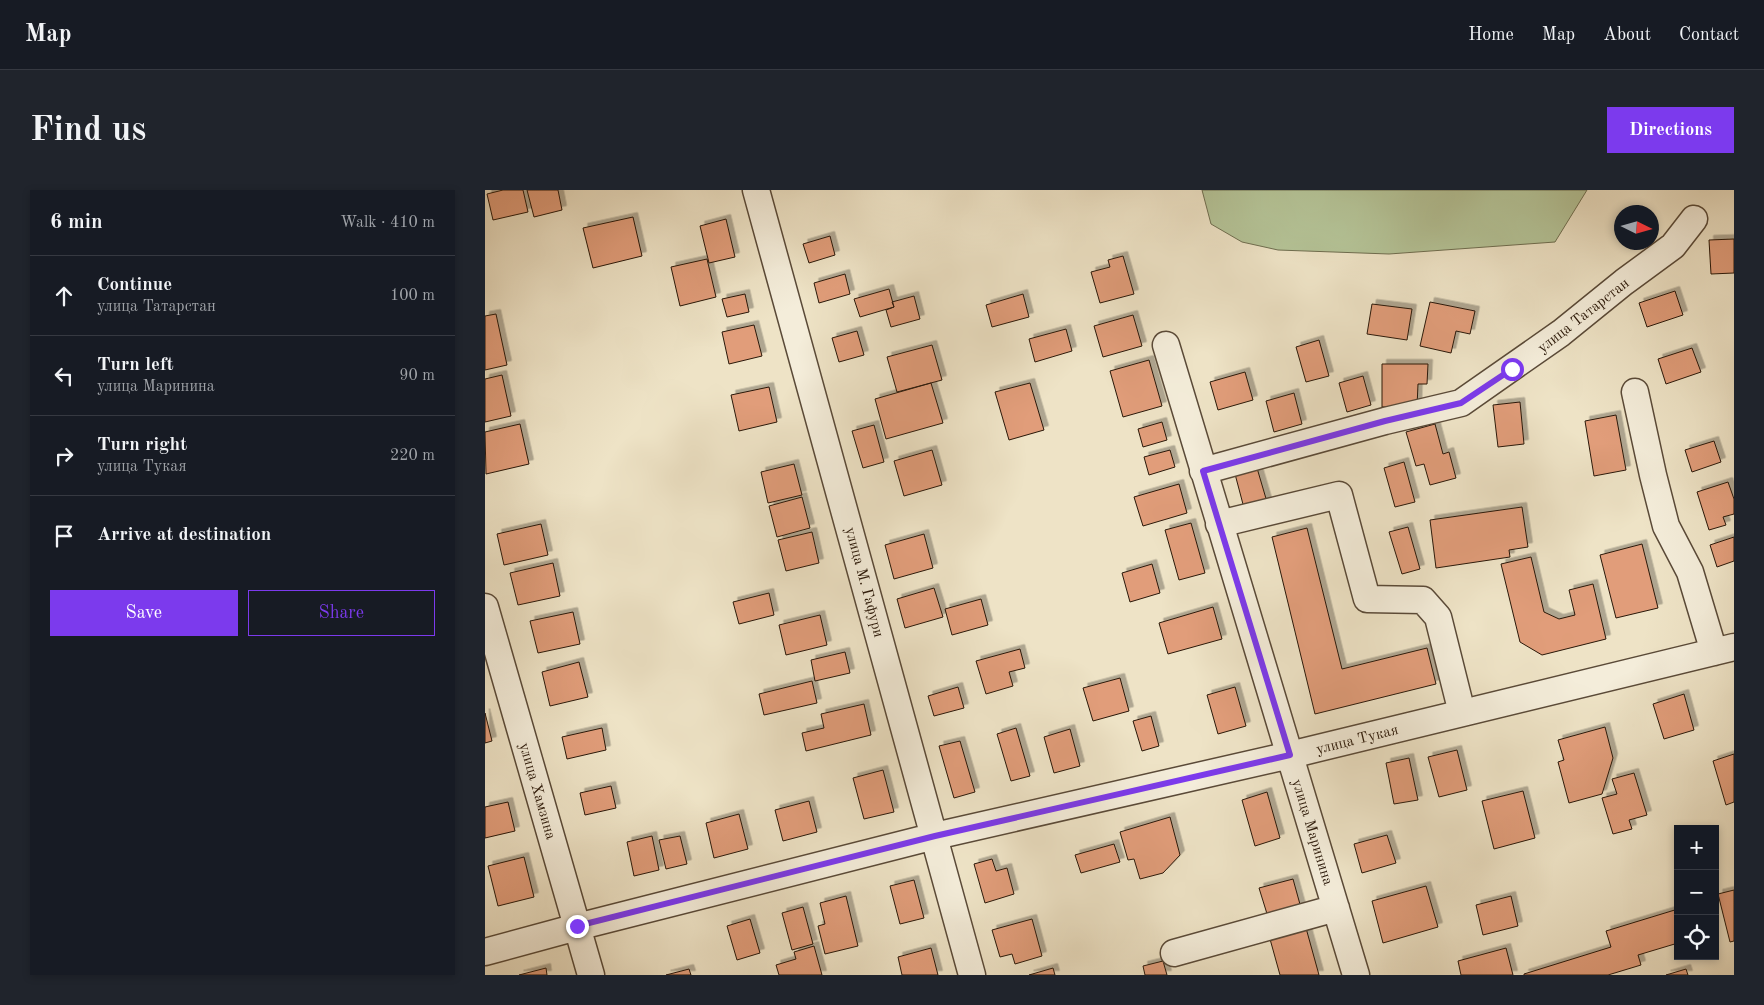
<!DOCTYPE html>
<html lang="en">
<head>
<meta charset="utf-8">
<style>
  body { margin:0; font-family:"Old Standard TT",serif; background:#20242c; color:#f1f3f6 }
  .controls { position:absolute; right:15px; bottom:15px; display:grid; overflow:hidden; border-radius:0px; box-shadow:0 2px 8px #0003 }
  .controls button { width:45px; height:45px; display:grid; place-items:center; padding:0; border:0; border-bottom:1px solid #363941; background:#171b24; color:#f1f3f6; font:25px sans-serif }
  .compass { position:absolute; left:1129px; top:15px; width:45px; height:45px; border-radius:50%; background:#171b24; box-shadow:0 2px 8px #0003; rotate:95deg }
  .stop { position:absolute; width:15px; height:15px; margin:-11px; border:4px solid #7c3aed; border-radius:50%; background:#fff }
  .stop.end { background:#7c3aed; border-color:#fff; box-shadow:0 1px 5px #0008 }
  .list { margin:0; padding:0; list-style:none }
  h2 { display:flex; justify-content:space-between; align-items:center; height:65px; margin:0; padding:0 20px; font-size:21px }
  h2 small { font-size:16px; font-weight:400; color:#9ea1a6 }
  .list li { display:grid; grid-template-columns:32px 1fr auto; gap:15px; align-items:center; box-sizing:border-box; height:80px; padding:0 20px; border-top:1px solid #363941 }
  .list b { display:block; font-size:19px; white-space:nowrap }
  .list p { margin:0; font-size:16px; white-space:nowrap; color:#9ea1a6 }
  .list em { font-size:16px; font-style:normal; color:#9ea1a6 }
  .actions { display:flex; gap:10px; padding:15px 20px }
  .actions a { flex:1; padding:11px 0; border:1px solid #7c3aed; border-radius:0px; text-align:center; font-size:18px; color:#7c3aed }
  .actions .main { background:#7c3aed; color:#fff }
  .icon { flex:none; width:28px; height:28px; fill:none; stroke:currentColor; stroke-width:2; stroke-linecap:round; stroke-linejoin:round }
  .map { position:relative; flex:none; width:1249px; height:785px; overflow:hidden; border-radius:0px }
  header { display:flex; align-items:center; gap:30px; box-sizing:border-box; height:70px; padding:0 25px; background:#171b24; border-bottom:1px solid #363941 }
  header strong { font-size:24px }
  nav { display:flex; gap:28px; margin-inline-start:auto; font-size:18px }
  .intro { display:flex; align-items:center; justify-content:space-between; box-sizing:border-box; height:120px; padding:0 30px }
  h1 { margin:0; font-size:35px }
  .button { padding:12px 22px; border-radius:0px; background:#7c3aed; color:#fff; font-size:18px; font-weight:700 }
  main { display:flex; gap:30px; padding:0 30px }
  aside { flex:1; background:#171b24; border-radius:0px; box-shadow:0 2px 8px #0003 }
  .map>svg:first-child { display:block }
</style>
</head>
<body>
<header>
<strong>Map</strong>
<nav><a>Home</a><a>Map</a><a>About</a><a>Contact</a></nav>
</header>
<div class="intro"><h1>Find us</h1><a class="button">Directions</a></div>
<main>
<aside>
<h2>6 min<small>Walk · 410 m</small></h2>
<ul class="list">
<li><svg class="icon" aria-label="ahead" viewBox="0 0 24 24"><path d="M12 20V5M6 11l6-6 6 6"/></svg><div><b>Continue</b><p>улица Татарстан</p></div><em>100 m</em></li>
<li><svg class="icon" aria-label="left" viewBox="0 0 24 24"><path d="M17 20v-9H6M10 6l-5 5 5 5"/></svg><div><b>Turn left</b><p>улица Маринина</p></div><em>90 m</em></li>
<li><svg class="icon" aria-label="right" viewBox="0 0 24 24"><path d="M7 20v-9h11M14 6l5 5-5 5"/></svg><div><b>Turn right</b><p>улица Тукая</p></div><em>220 m</em></li>
<li><svg class="icon" aria-label="arrive" viewBox="0 0 24 24"><path d="M6 21V4h12l-3 4 3 4H6"/></svg><div><b>Arrive at destination</b></div></li>
</ul>
<div class="actions"><a class="main">Save</a><a>Share</a></div>
</aside>
<div class="map">
<svg width="1249" height="785" viewBox="0 0 1249 785">
  <defs>
    <filter id="shadow"><feDropShadow dx="4.5" dy="-4.5" stdDeviation="0" flood-color="#0004"/></filter>
  </defs>
  <rect width="100%" height="100%" fill="#eee3c6"/>
  <filter id="stains"><feTurbulence type="fractalNoise" baseFrequency=".004" numOctaves="4"/><feColorMatrix values="0 0 0 0 .2 0 0 0 0 .09 0 0 0 0 .02 0 0 0 .5 -.17"/></filter>
  <radialGradient id="worn" r=".72"><stop offset=".6" stop-color="#630" stop-opacity="0"/><stop offset="1" stop-color="#630" stop-opacity=".3"/></radialGradient>
  <!-- green -->
  <path fill="#b5c498" stroke="#6f6e50" d="M717,0h385l-32,52 -166,12 -111,-4 -36,-8 -31,-18z"/>
  <!-- building -->
  <path fill="#e19d7a" stroke="#291708" filter="url(#shadow)" d="M18,0h20l5,22 -35,8 -6,-26z
    M42,0h31l4,20 -28,7z
    M148,27l9,39 -49,12 -10,-40z
    M241,29l9,38 -26,6 -9,-37z
    M345,46l5,19 -26,8 -6,-19z
    M1249,49v34l-23,1 -2,-34z
    M638,66l11,38 -34,9 -9,-31 19,-5 -2,-7z
    M222,69l9,38 -36,9 -9,-39z
    M360,84l5,20 -31,9 -5,-20z
    M404,99l5,18 -34,10 -6,-18z
    M1190,101l8,24 -36,12 -8,-24z
    M260,104l4,18 -22,5 -5,-18z
    M538,104l6,23 -37,10 -6,-22z
    M429,106l6,23 -29,8 -5,-17 8,-3 -2,-5z
    M945,112l45,9 -5,23 -14,-3 -5,22 -31,-7z
    M887,114l40,5 -5,31 -40,-6z
    M11,124l11,51 -22,5v-54z
    M648,125l9,31 -39,11 -9,-31z
    M269,135l8,31 -33,8 -7,-32z
    M581,139l6,22 -37,11 -6,-23z
    M372,141l7,24 -25,7 -7,-24z
    M834,150l10,36 -23,6 -10,-35z
    M447,155l10,35 -45,12 -10,-35z
    M1207,158l9,24 -35,12 -8,-25z
    M664,170l13,46 -39,11 -13,-46z
    M897,174h46l-1,20h-9l-1,23h-35z
    M760,182l8,28 -35,10 -8,-28z
    M17,185l9,41 -26,6v-43z
    M878,186l8,29 -24,7 -8,-29z
    M446,193l12,40 -57,16 -11,-40z
    M545,193l14,47 -35,10 -14,-48z
    M284,197l8,35 -38,9 -8,-36z
    M809,203l8,31 -28,8 -8,-31z
    M1035,212l4,42 -26,3 -5,-42z
    M1131,225l10,55 -32,6 -9,-55z
    M677,232l5,18 -24,7 -5,-18z
    M35,234l9,40 -43,10 -1,-42z
    M950,234l8,30 6,-2 7,26 -26,7 -6,-21 -8,2 -10,-34z
    M389,235l10,37 -21,6 -11,-37z
    M1229,251l7,21 -29,10 -7,-22z
    M447,260l10,35 -38,11 -10,-35z
    M685,260l5,17 -26,8 -5,-18z
    M919,272l11,40 -20,5 -11,-39z
    M309,274l8,31 -34,8 -7,-31z
    M772,278l10,34 -23,6 -9,-34z
    M1243,292l6,17v15l-11,3 3,8 -17,5 -12,-38z
    M694,294l8,29 -44,13 -9,-29z
    M317,307l8,31 -33,9 -8,-31z
    M1037,317l6,40 -19,3 1,7 -74,11 -6,-48z
    M706,333l14,50 -26,7 -14,-50z
    M56,334l7,31 -44,10 -7,-31z
    M923,337l12,42 -18,5 -13,-42z
    M822,338l35,141 85,-21 9,36 -121,30 -43,-177z
    M327,342l7,31 -33,8 -8,-31z
    M439,344l9,34 -39,11 -9,-34z
    M1249,347v24l-17,6 -7,-22z
    M1157,354l16,64 -42,10 -16,-63z
    M1046,367l13,55 15,7 16,-4 -6,-25 24,-6 13,55 -64,16 -22,-13 -19,-78z
    M68,373l7,33 -42,9 -8,-32z
    M667,374l8,29 -30,9 -8,-29z
    M449,398l9,29 -38,11 -8,-29z
    M284,403l5,22 -35,9 -6,-22z
    M496,409l7,26 -36,10 -7,-26z
    M728,417l9,32 -54,15 -9,-31z
    M88,422l7,32 -42,9 -8,-32z
    M335,425l7,30 -41,10 -7,-30z
    M535,459l5,19 -16,4 4,14 -27,8 -10,-33z
    M360,462l5,21 -35,8 -4,-21z
    M94,472l9,35 -38,9 -8,-34z
    M635,488l9,33 -36,10 -10,-33z
    M327,491l5,22 -53,12 -5,-21z
    M473,497l6,21 -30,8 -6,-20z
    M750,497l11,39 -28,8 -11,-39z
    M1199,504l10,36 -30,9 -11,-35z
    M379,514l7,31 -65,16 -4,-18 22,-5 -3,-14z
    M0,523l7,28 -7,2z
    M666,526l8,30 -17,5 -9,-30z
    M1120,537l8,31 -11,36 -33,9 -11,-41 6,-2 -6,-20z
    M117,538l4,22 -39,9 -5,-22z
    M531,538l14,48 -19,5 -14,-47z
    M585,539l10,37 -26,7 -10,-36z
    M475,551l15,51 -21,6 -15,-52z
    M972,560l10,40 -28,7 -11,-40z
    M1249,564v48l-8,3 -13,-44z
    M924,568l9,42 -24,4 -8,-41z
    M398,580l11,42 -30,7 -11,-41z
    M1149,583l13,42 -18,5 3,9 -19,5 -11,-36 15,-4 -5,-15z
    M126,596l5,22 -31,7 -5,-22z
    M1038,601l12,47 -41,11 -12,-48z
    M782,602l13,46 -25,8 -13,-46z
    M324,611l8,31 -34,9 -8,-31z
    M23,612l7,29 -30,7v-31z
    M254,624l9,35 -34,9 -8,-35z
    M685,627l10,38 -17,18 -23,6 -6,-20 -6,1 -8,-28z
    M902,645l9,28 -34,10 -8,-29z
    M167,646l7,34 -25,6 -7,-34z
    M195,646l7,28 -21,5 -7,-29z
    M629,654l6,18 -39,11 -6,-18z
    M39,667l10,40 -36,9 -10,-40z
    M507,669l4,12 11,-3 7,26 -29,9 -11,-39z
    M808,689l8,29 -33,9 -9,-29z
    M429,690l10,38 -24,6 -10,-38z
    M941,696l12,41 -55,16 -11,-42z
    M1249,700v51l-4,1 -12,-48z
    M361,706l12,50 -33,8 -7,-28 7,-2 -5,-21z
    M1026,706l7,30 -35,9 -7,-30z
    M318,717l10,37 -21,6 -10,-37z
    M1193,719v34l-40,12 3,10 -33,10h-84v-1l87,-27 -5,-16z
    M265,729l10,34 -23,7 -10,-34z
    M547,729l10,37 -27,8 -3,-10 -12,3 -8,-27z
    M821,738l13,47h-39l-10,-36z
    M329,756l8,29h-43l-3,-10 20,-6 -2,-7z
    M446,758l7,27h-36l-4,-18z
    M1021,758l7,27h-52l-3,-14z
    M678,771l4,14h-22l-2,-9z
    M61,778l1,7h-28z
    M568,778l2,7h-26z
    M204,779l2,6h-25z
    M1201,779l2,6h-22z"/>
  <g fill="none" stroke-linecap="round" stroke-linejoin="round">
    <!-- minor casing -->
    <g stroke="#5a4a38" stroke-width="29">
      <path id="minor" d="M271,0l216,785
        M681,155l190,630
        M1150,202l18,83 13,51 24,46 24,80
        M718,281l182,-50 76,-18 100,-70 63,-51 49,-36 21,-27
        M734,334l120,-29 28,104 56,1 15,17 24,96
        M0,417l106,368
        M0,762l92,-25 358,-91 355,-81 444,-108
        M689,763l162,-45"/>
    </g>
    <!-- minor -->
    <use href="#minor" stroke="#f4edda" stroke-width="26"/>
  </g>
  <g fill="none" stroke-linecap="round" stroke-linejoin="round">
    <!-- route -->
    <path stroke="#7c3aed" stroke-width="6" d="M92,736l358,-90 355,-81 -87,-284 182,-50 76,-18 51,-34"/>
  </g>
  <g text-anchor="middle" stroke-width="4" stroke-linejoin="round" paint-order="stroke">
    <!-- street labels -->
    <g font-size="15" fill="#291708" stroke="#f4edda">
      <text transform="translate(1098 125) rotate(-38)" y="5">улица Татарстан</text>
      <text transform="translate(380 392) rotate(75)" y="5">улица М. Гафури</text>
      <text transform="translate(872 549) rotate(-14)" y="5">улица Тукая</text>
      <text transform="translate(53 601) rotate(74)" y="5">улица Хамзина</text>
      <text transform="translate(828 642) rotate(73)" y="5">улица Маринина</text>
    </g>
  </g>
  <rect width="100%" height="100%" filter="url(#stains)"/>
  <rect width="100%" height="100%" fill="url(#worn)"/>
</svg>
<div class="controls">
<button>+</button>
<button>−</button>
<button><svg class="icon" aria-label="locate" viewBox="0 0 24 24"><circle cx="12" cy="12" r="6"/><path d="M12 2v4M12 18v4M2 12h4M18 12h4"/></svg></button>
</div>
<svg class="compass" viewBox="-18 -18 36 36"><path d="M0-13l5 13h-10z" fill="#e53935"/><path d="M0 13l5-13h-10z" fill="#9ea1a6"/></svg>
<div class="stop" style="left:1027px;top:179px"></div>
<div class="stop end" style="left:92px;top:736px"></div>
</div>
</main>
</body>
</html>
